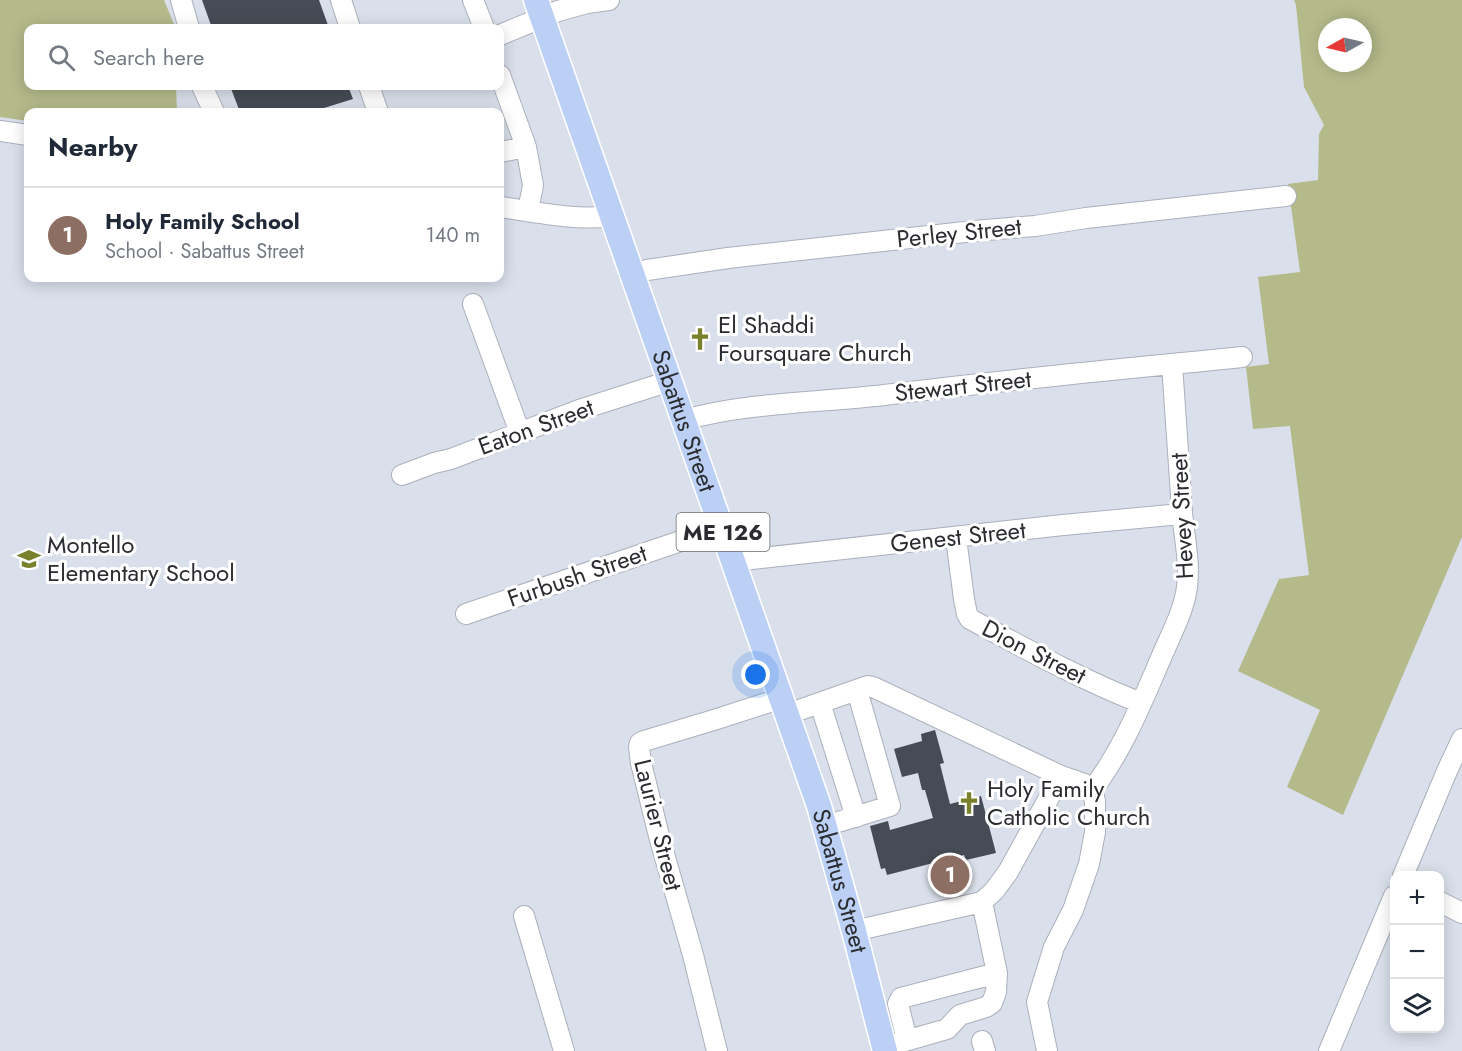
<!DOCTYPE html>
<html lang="en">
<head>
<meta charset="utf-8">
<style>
  body { margin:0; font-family:Jost,sans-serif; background:#f2f2f3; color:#1f2937 }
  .controls { position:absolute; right:18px; bottom:18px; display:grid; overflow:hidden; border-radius:12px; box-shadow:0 3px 15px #0003 }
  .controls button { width:54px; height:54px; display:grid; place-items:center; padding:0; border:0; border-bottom:2px solid #e0e1e3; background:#fff; color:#1f2937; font:30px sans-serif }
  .compass { position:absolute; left:1318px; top:18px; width:54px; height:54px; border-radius:50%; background:#fff; box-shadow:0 3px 15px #0003; rotate:262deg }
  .you { position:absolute; left:756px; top:675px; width:21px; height:21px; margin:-15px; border:4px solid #fff; border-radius:50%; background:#1a73e8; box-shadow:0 0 0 9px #1a73e833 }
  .badge { display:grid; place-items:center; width:39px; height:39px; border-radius:50%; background:#111827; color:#fff; font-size:20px; font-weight:700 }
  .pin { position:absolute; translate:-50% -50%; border:3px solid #fff; box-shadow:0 2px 6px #0006 }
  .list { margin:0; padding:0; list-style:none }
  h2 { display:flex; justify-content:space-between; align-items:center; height:78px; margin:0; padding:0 24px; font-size:26px }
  h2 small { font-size:20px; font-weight:400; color:#747a83 }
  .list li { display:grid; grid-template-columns:39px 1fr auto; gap:18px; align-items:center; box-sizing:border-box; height:96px; padding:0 24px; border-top:2px solid #e0e1e3 }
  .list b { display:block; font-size:22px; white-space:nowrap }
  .list p { margin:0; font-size:20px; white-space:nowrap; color:#747a83 }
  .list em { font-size:20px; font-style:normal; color:#747a83 }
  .icon { flex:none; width:33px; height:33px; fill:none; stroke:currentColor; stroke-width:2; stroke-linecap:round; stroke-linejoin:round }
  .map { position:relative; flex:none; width:1462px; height:1051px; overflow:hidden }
  .search { position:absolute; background:#fff; box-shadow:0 3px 15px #0003; left:24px; top:24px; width:480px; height:66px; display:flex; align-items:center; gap:15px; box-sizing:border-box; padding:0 21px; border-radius:12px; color:#747a83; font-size:22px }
  .panel { position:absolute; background:#fff; box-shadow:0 3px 15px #0003; left:24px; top:108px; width:480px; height:174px; border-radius:12px }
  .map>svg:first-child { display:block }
</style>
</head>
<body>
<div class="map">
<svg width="1462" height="1051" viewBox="0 0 1462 1051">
  <rect width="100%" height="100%" fill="#dae0eb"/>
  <!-- green -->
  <path fill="#b5ba8b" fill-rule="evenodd" d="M0,0h164l10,24v4h-146v58h148l1,26h-149v9l-28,-4z
    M1294,0h168v537l-119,278 -56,-28 33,-77 -82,-39 41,-92 30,-4 -19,-149 -37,3 -7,-62 23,-3 -11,-87 42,-5 -12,-88 30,-4 1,-46 5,-9 -20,-38 -8,-82zM1327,27h36v36h-36z"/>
  <!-- building -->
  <path fill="#464c55" d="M202,0h117l10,28h-117z
    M230,86h118l5,13 -42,13h-71z
    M935,730l9,33 -4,1 10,40 31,-8 15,57 -30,7 -2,-5 -77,20 -2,-7 -4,1 -11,-43 18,-5 2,9 43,-12 -8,-28h-3l-4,-17 -16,4 -8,-28 28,-8 -1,-7z"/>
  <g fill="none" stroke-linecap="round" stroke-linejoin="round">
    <!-- minor casing -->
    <g stroke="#aab0bb" stroke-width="22">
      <path id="minor" d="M181,0l8,28
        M341,0l9,28
        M473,0l11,28
        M500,35l58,-24 29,-8 22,-3
        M500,75l26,72 -26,5
        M202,86l12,26
        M369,86l9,26
        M0,131l28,4
        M526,147l7,38 -5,26
        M500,207c36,5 75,14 112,9
        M633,276l14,-6 81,-12 246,-27 61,-5 51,-8 200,-22
        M473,304l47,129
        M684,420c65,-18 134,-17 200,-25 119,-15 239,-26 358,-38
        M402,475l32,-12 17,-4 128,-49 91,-29
        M956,538l8,61 3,15 3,5c56,30 112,61 171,84
        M734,561l329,-36 118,-11
        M466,614l256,-87
        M820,703l36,114
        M788,714l80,-28 5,1 188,89 23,8 8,6 3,11v31l-6,32 -16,46 -19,37 -17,55 10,49
        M1092,790c32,-41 51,-91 72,-139 9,-21 20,-41 23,-64 4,-30 -6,-62 -6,-92l-9,-131
        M825,826l65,-20 -33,-116
        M1403,876l44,-105 15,-32
        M1440,902l22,11
        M524,916l40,135
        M854,931l128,-29 12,-11 14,-19 53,-96
        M907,1040l-9,-36 3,-6 96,-25
        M982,1041l3,10
        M884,1047l63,-18 13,-14 26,-8 6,-4 4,-11 1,-19 -15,-71
        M717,1051l-24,-96 -33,-115 -19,-77 -2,-16 1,-4 4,-2 73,-22 65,-21
        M1329,1051l65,-155"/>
    </g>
    <!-- major casing -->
    <g stroke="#fff" stroke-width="27">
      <g id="major">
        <path id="s1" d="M536,0l283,806 35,125 31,120"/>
      </g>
    </g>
    <!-- minor -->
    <use href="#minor" stroke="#fff" stroke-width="20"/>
    <!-- major -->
    <use href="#major" stroke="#bcd0f5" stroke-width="24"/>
  </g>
  <!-- icons -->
  <defs>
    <g id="church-bare" transform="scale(1.8)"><path d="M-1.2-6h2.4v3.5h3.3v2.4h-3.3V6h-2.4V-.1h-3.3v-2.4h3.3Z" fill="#7a812c" stroke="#fff" stroke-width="2.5" paint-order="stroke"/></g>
    <g id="school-bare" transform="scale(1.8)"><path d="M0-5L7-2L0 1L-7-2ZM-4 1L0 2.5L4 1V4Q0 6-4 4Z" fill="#7a812c" stroke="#fff" stroke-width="2.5" paint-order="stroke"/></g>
  </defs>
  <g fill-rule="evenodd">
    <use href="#church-bare" x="700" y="339"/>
    <use href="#school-bare" x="29" y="559"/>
    <use href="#church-bare" x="969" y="803"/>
  </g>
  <g text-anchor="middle" stroke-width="6" stroke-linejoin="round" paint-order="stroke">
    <!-- shield labels -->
    <rect fill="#fff" stroke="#6a6b6e" stroke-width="1.5" x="676.5" y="513" width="93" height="38" rx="4.5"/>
    <g font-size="22" font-weight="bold" fill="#2a2c30">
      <text x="723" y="540">ME 126</text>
    </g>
    <!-- street labels -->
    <g font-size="24" fill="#2a2c30" stroke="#fff">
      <text transform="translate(959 233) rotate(-6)" y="8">Perley Street</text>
      <text transform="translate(963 386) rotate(-6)" y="8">Stewart Street</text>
      <text dy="8" stroke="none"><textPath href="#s1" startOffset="446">Sabattus Street</textPath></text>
      <text transform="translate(536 427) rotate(-20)" y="8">Eaton Street</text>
      <text transform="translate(1182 516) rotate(-93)" y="8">Hevey Street</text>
      <text transform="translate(958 537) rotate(-6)" y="8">Genest Street</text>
      <text transform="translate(577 576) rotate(-19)" y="8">Furbush Street</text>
      <text transform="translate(1034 652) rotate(27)" y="8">Dion Street</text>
      <text transform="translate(658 825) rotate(76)" y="8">Laurier Street</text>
      <text dy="8" stroke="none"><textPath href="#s1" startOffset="932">Sabattus Street</textPath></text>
    </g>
    <!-- poi labels -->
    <g font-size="24" fill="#2a2c30" stroke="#fff" text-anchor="start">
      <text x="718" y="333">El Shaddi<tspan x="718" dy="28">Foursquare Church</tspan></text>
      <text x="47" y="553">Montello<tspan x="47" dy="28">Elementary School</tspan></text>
      <text x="987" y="797">Holy Family<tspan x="987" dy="28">Catholic Church</tspan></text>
    </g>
  </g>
</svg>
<div class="controls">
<button>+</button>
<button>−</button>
<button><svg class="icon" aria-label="layers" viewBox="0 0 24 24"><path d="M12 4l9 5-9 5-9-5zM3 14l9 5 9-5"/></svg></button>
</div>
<svg class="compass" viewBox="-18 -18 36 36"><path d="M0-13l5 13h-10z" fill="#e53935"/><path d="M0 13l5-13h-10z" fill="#747a83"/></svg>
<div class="you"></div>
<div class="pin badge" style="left:950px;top:875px;background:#8d6e63">1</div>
<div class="search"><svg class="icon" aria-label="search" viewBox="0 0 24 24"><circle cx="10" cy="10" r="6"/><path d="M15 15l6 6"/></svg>Search here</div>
<section class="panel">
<h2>Nearby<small></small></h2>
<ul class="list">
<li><span class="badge" style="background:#8d6e63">1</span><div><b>Holy Family School</b><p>School · Sabattus Street</p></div><em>140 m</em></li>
</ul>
</section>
</div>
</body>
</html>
